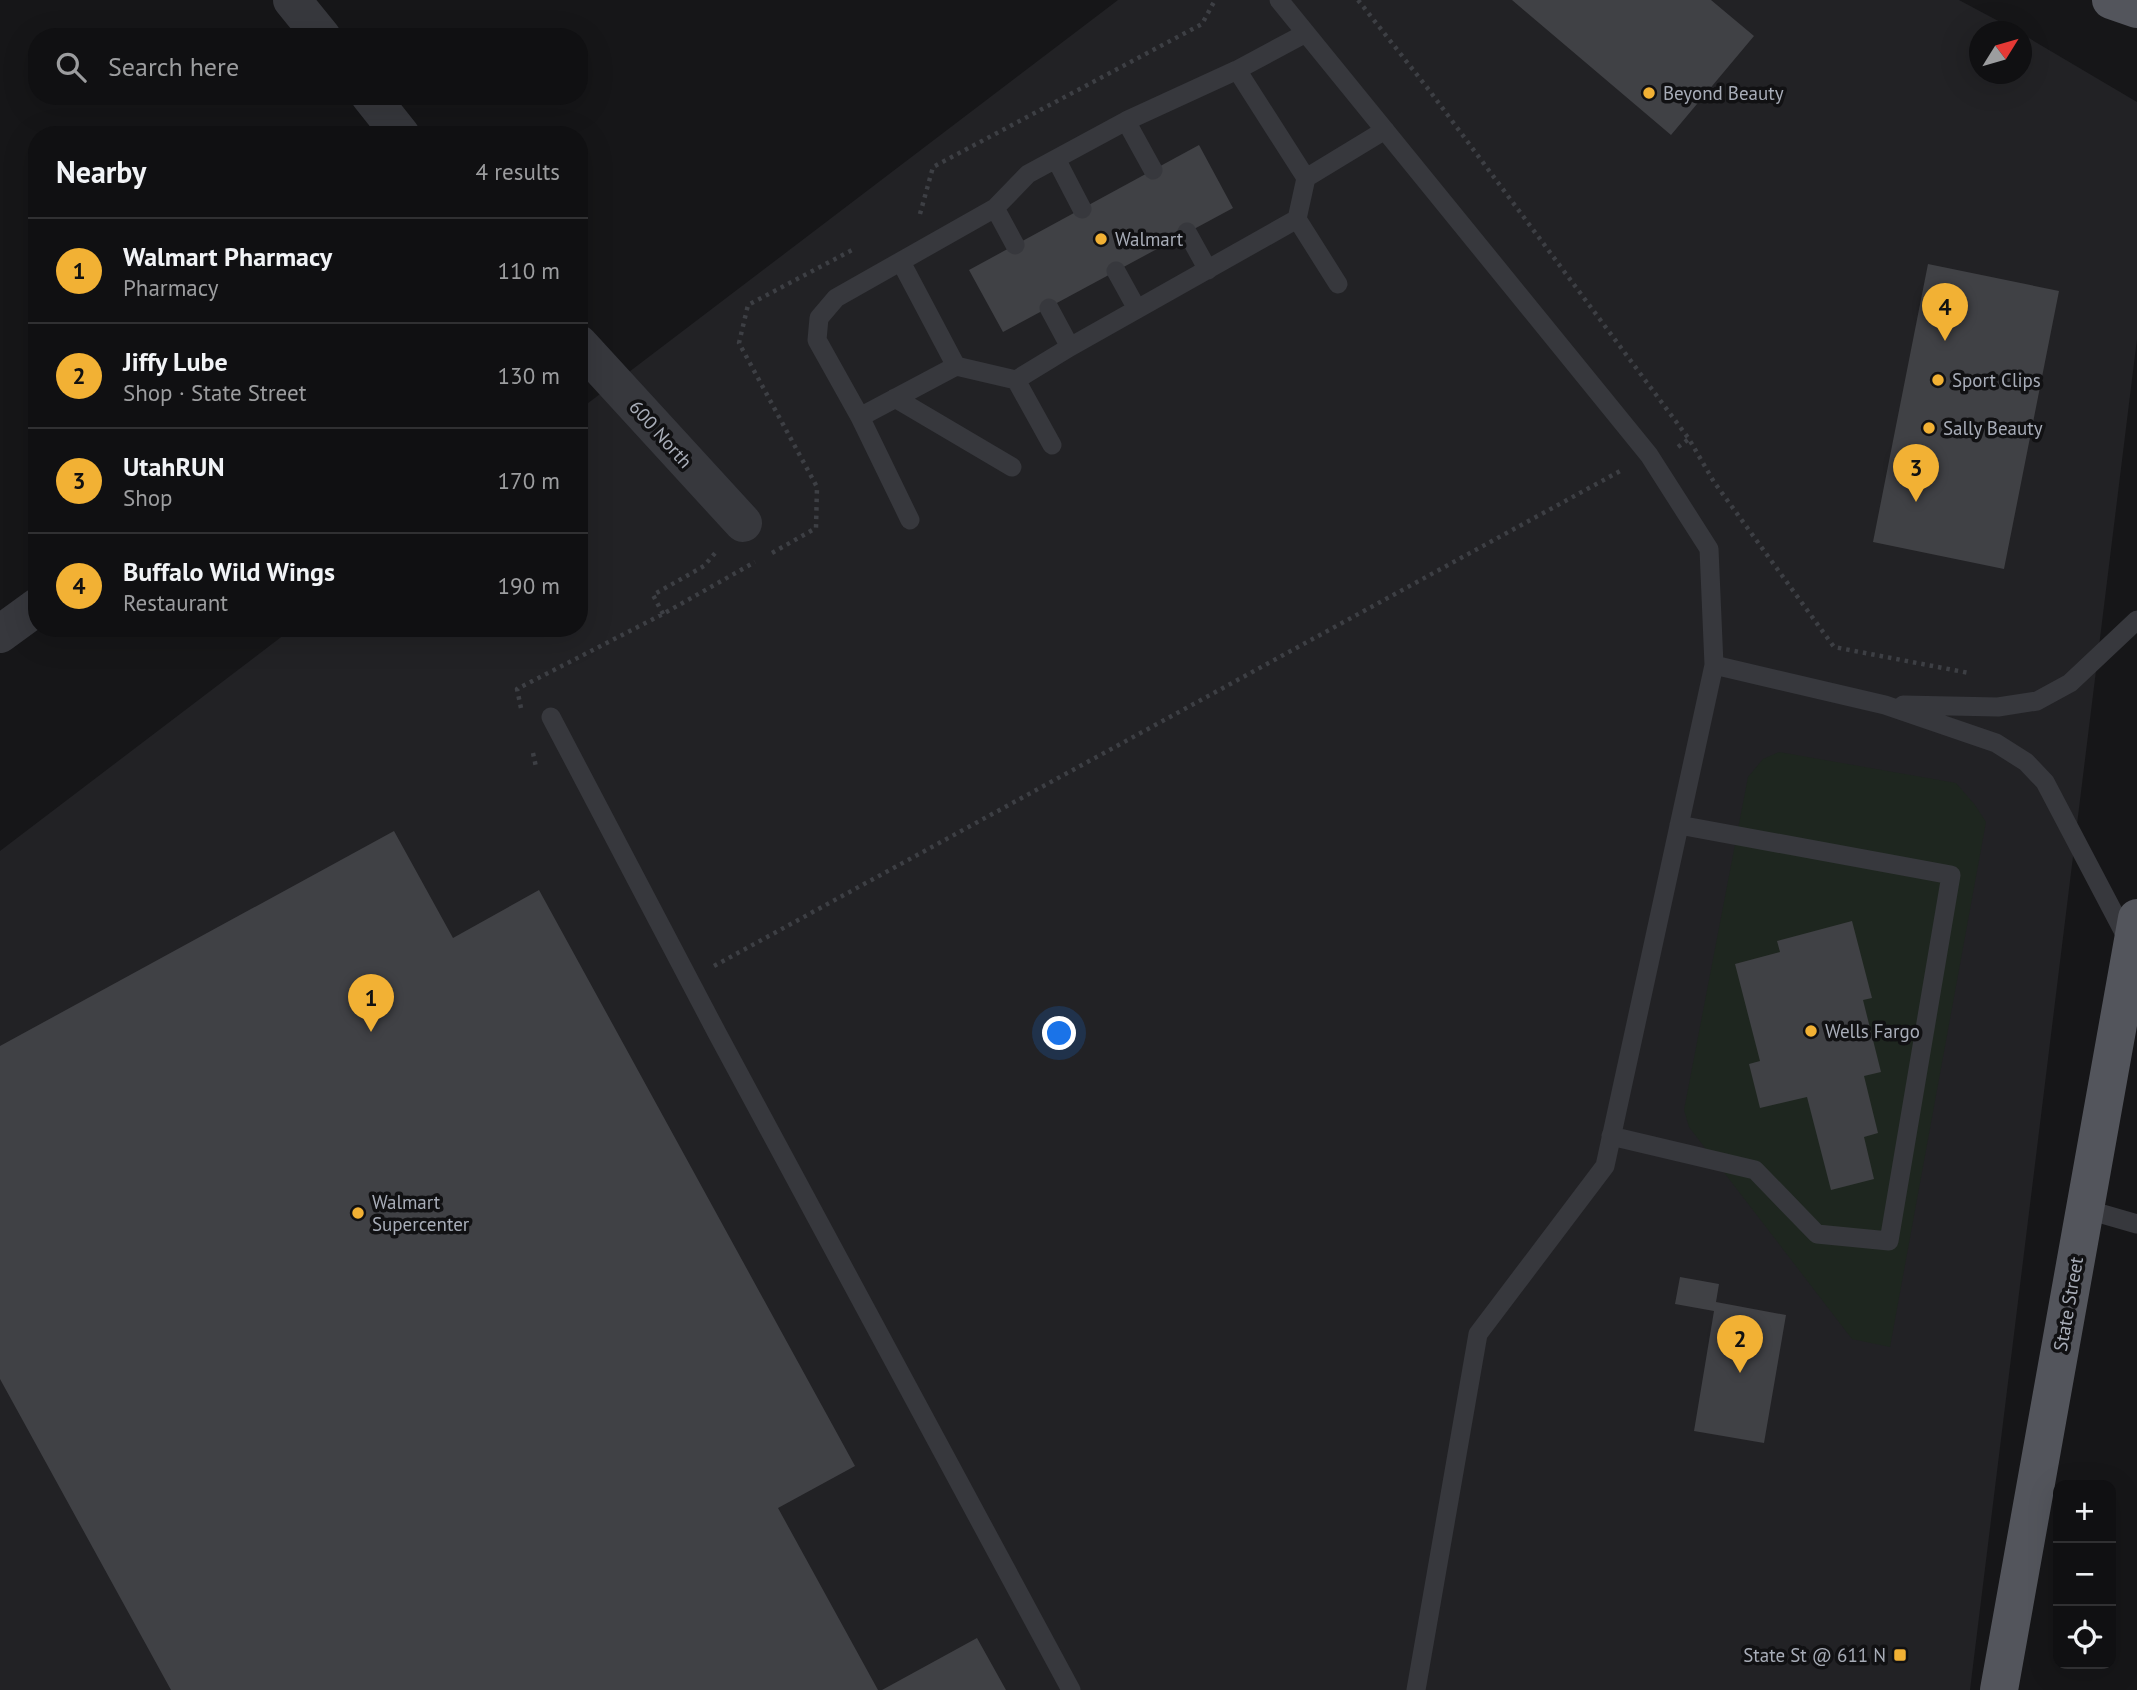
<!DOCTYPE html>
<html lang="en">
<head>
<meta charset="utf-8">
<style>
  body { margin:0; font-family:"PT Sans",sans-serif; background:#1e1e20; color:#f1f3f6 }
  .controls { position:absolute; right:21px; bottom:21px; display:grid; overflow:hidden; border-radius:14px; box-shadow:0 7px 28px #0002 }
  .controls button { width:63px; height:63px; display:grid; place-items:center; padding:0; border:0; border-bottom:2px solid #303032; background:#101012; color:#f1f3f6; font:35px sans-serif }
  .compass { position:absolute; left:1969px; top:21px; width:63px; height:63px; border-radius:50%; background:#101012; box-shadow:0 7px 28px #0002; rotate:53deg }
  .you { position:absolute; left:1060px; top:1034px; width:24px; height:24px; margin:-18px; border:5px solid #fff; border-radius:50%; background:#1a73e8; box-shadow:0 0 0 10px #1a73e833 }
  .badge { display:grid; place-items:center; width:46px; height:46px; border-radius:50%; background:#f2b134; color:#111; font-size:23px; font-weight:700 }
  .pin { position:absolute; translate:-50% -58px; filter:drop-shadow(0 2px 4px #0008) }
  .pin::after { content:''; position:absolute; top:37px; width:24px; height:21px; background:inherit; clip-path:polygon(0 0,100% 0,50% 100%) }
  .list { margin:0; padding:0; list-style:none }
  h2 { display:flex; justify-content:space-between; align-items:center; height:91px; margin:0; padding:0 28px; font-size:30px }
  h2 small { font-size:23px; font-weight:400; color:#9c9d9f }
  .list li { display:grid; grid-template-columns:46px 1fr auto; gap:21px; align-items:center; box-sizing:border-box; height:105px; padding:0 28px; border-top:2px solid #303032 }
  .list b { display:block; font-size:26px; white-space:nowrap }
  .list p { margin:0; font-size:23px; white-space:nowrap; color:#9c9d9f }
  .list em { font-size:23px; font-style:normal; color:#9c9d9f }
  .icon { flex:none; width:38px; height:38px; fill:none; stroke:currentColor; stroke-width:2; stroke-linecap:round; stroke-linejoin:round }
  .map { position:relative; flex:none; width:2137px; height:1690px; overflow:hidden }
  .search { position:absolute; background:#101012; box-shadow:0 7px 28px #0002; left:28px; top:28px; width:560px; height:77px; display:flex; align-items:center; gap:18px; box-sizing:border-box; padding:0 24px; border-radius:28px; color:#9c9d9f; font-size:26px }
  .panel { position:absolute; background:#101012; box-shadow:0 7px 28px #0002; left:28px; top:126px; width:560px; height:511px; border-radius:28px }
  .map>svg:first-child { display:block }
</style>
</head>
<body>
<div class="map">
<svg width="2137" height="1690" viewBox="0 0 2137 1690">
  <rect width="100%" height="100%" fill="#161618"/>
  <!-- built -->
  <path fill="#222225" d="M1118,0h841l58,31 -37,1v42h42v-40l115,68v237l-167,1351h-1970v-839l293,-223h286v-218z"/>
  <!-- green -->
  <path fill="#1e261f" d="M1779,752l177,31 19,22 11,17 -96,525 -38,-8 -163,-212 -5,-17 64,-333 15,-18z"/>
  <!-- building -->
  <path fill="#404145" d="M1512,0h199l43,36 -83,99z
    M1199,145l34,63 -230,124 -34,-62z
    M1928,264l131,27 -55,278 -131,-27z
    M394,831l59,107 86,-48 316,576 -77,42 100,182h-707l-171,-311v-333z
    M1852,921l20,77 -9,2 18,72 -17,4 14,57 -14,4 10,42 -43,11 -24,-93 -47,11 -11,-44 11,-3 -25,-97 45,-12 -3,-11z
    M1680,1277l39,7 -3,18 70,13 -22,128 -70,-12 20,-120 -39,-7z
    M977,1638l29,52h-124z"/>
  <g fill="none" stroke-linecap="round" stroke-linejoin="round">
    <!-- path -->
    <path stroke="#3d3f44" stroke-width="4.5" stroke-dasharray="3.5 5" stroke-linecap="butt" d="M1358,0l71,90 260,349 25,43 120,165 135,26
      M920,214l13,-47 269,-143 13,-24
      M1678,447l11,-8
      M772,553l44,-25 1,-41 -78,-144 9,-38 106,-56
      M663,614l-10,-19 51,-29 12,-14
      M521,708l-4,-19 146,-75 92,-52
      M533,753l3,14
      M714,966l908,-496"/>
    <!-- service -->
    <path stroke="#37383d" stroke-width="19" d="M1279,0l370,455 60,94 5,116 -109,501 -127,168 -62,356
      M1237,70l69,108
      M1126,121l27,49
      M1056,159l26,50
      M995,208l20,37
      M1297,219l41,65
      M1187,232l21,38
      M901,262l55,104
      M1116,271l21,38
      M1049,308l21,39
      M1016,380l36,65
      M895,398l117,69
      M860,417l96,-51 60,14 54,-33 227,-128 9,-41 79,-48
      M910,520l-50,-103 -43,-77 2,-22 17,-20 159,-90 33,-34 98,-53 111,-51 69,-37
      M1714,665l171,40 111,38 30,19 19,20 83,158
      M1903,705l95,2 39,-6 33,-18 67,-63
      M551,717l166,316 354,657
      M1611,1136l144,34 62,64 72,7 62,-366 -272,-50
      M2085,1209l52,15"/>
    <!-- minor -->
    <path stroke="#37383d" stroke-width="38" d="M292,0l30,37
      M370,96l31,39
      M579,344l164,179
      M0,634l37,-27"/>
    <!-- primary -->
    <path stroke="#53555c" stroke-width="38" d="M2111,0l26,9
      M1999,1690l138,-772"/>
  </g>
  <!-- markers -->
  <g fill="#f2b134" stroke="#111113" stroke-width="2.5">
    <circle cx="1649" cy="93" r="7"/>
    <circle cx="1101" cy="239" r="7"/>
    <circle cx="1938" cy="380" r="7"/>
    <circle cx="1929" cy="428" r="7"/>
    <circle cx="1811" cy="1031" r="7"/>
    <circle cx="358" cy="1213" r="7"/>
    <rect x="1893" y="1648" width="14" height="14" rx="3.5"/>
  </g>
  <g text-anchor="middle" stroke-width="7" stroke-linejoin="round" paint-order="stroke">
    <!-- poi labels -->
    <g font-size="19" fill="#a8adb8" stroke="#111113" text-anchor="start">
      <text x="1663" y="100">Beyond Beauty</text>
      <text x="1115" y="246">Walmart</text>
      <text x="1952" y="387">Sport Clips</text>
      <text x="1943" y="435">Sally Beauty</text>
      <text x="1825" y="1038">Wells Fargo</text>
      <text x="372" y="1209">Walmart<tspan x="372" dy="22">Supercenter</tspan></text>
      <text x="1886" y="1662" text-anchor="end">State St @ 611 N</text>
    </g>
    <!-- street labels -->
    <g font-size="19" fill="#a8adb8" stroke="#111113">
      <text transform="translate(661 434) rotate(48)" y="7">600 North</text>
      <text transform="translate(2068 1304) rotate(-80)" y="7">State Street</text>
    </g>
  </g>
</svg>
<div class="controls">
<button>+</button>
<button>−</button>
<button><svg class="icon" aria-label="locate" viewBox="0 0 24 24"><circle cx="12" cy="12" r="6"/><path d="M12 2v4M12 18v4M2 12h4M18 12h4"/></svg></button>
</div>
<svg class="compass" viewBox="-18 -18 36 36"><path d="M0-13l5 13h-10z" fill="#e53935"/><path d="M0 13l5-13h-10z" fill="#9c9d9f"/></svg>
<div class="you"></div>
<div class="pin badge" style="left:371px;top:1032px">1</div>
<div class="pin badge" style="left:1740px;top:1373px">2</div>
<div class="pin badge" style="left:1916px;top:502px">3</div>
<div class="pin badge" style="left:1945px;top:341px">4</div>
<div class="search"><svg class="icon" aria-label="search" viewBox="0 0 24 24"><circle cx="10" cy="10" r="6"/><path d="M15 15l6 6"/></svg>Search here</div>
<section class="panel">
<h2>Nearby<small>4 results</small></h2>
<ul class="list">
<li><span class="badge">1</span><div><b>Walmart Pharmacy</b><p>Pharmacy</p></div><em>110 m</em></li>
<li><span class="badge">2</span><div><b>Jiffy Lube</b><p>Shop · State Street</p></div><em>130 m</em></li>
<li><span class="badge">3</span><div><b>UtahRUN</b><p>Shop</p></div><em>170 m</em></li>
<li><span class="badge">4</span><div><b>Buffalo Wild Wings</b><p>Restaurant</p></div><em>190 m</em></li>
</ul>
</section>
</div>
</body>
</html>
